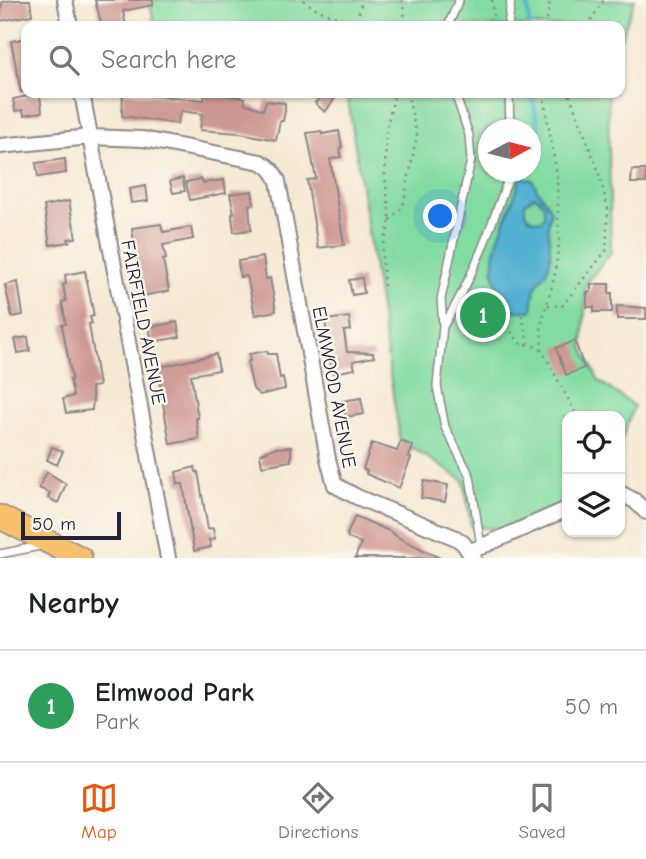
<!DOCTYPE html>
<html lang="en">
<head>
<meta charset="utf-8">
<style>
  body { margin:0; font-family:"Comic Neue",sans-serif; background:#f2f2f2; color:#202124 }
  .controls { position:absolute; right:21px; bottom:21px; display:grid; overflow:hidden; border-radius:14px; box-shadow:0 2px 5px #0004 }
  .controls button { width:63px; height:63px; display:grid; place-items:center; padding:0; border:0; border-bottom:2px solid #e0e0e0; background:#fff; color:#202124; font:35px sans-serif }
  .compass { position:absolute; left:478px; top:119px; width:63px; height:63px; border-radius:50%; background:#fff; box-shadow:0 2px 5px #0004; rotate:83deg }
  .scale { position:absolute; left:21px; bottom:18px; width:100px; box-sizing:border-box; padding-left:7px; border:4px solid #22223b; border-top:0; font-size:19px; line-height:24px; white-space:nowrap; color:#22223b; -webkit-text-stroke:5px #fbf7ec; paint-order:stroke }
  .you { position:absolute; left:441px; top:217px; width:24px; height:24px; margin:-18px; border:5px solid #fff; border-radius:50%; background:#1a73e8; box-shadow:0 0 0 10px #1a73e833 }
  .badge { display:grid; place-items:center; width:46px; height:46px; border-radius:50%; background:#ea580c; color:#fff; font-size:23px; font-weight:700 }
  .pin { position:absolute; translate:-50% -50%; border:4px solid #fff; box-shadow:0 2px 7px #0006 }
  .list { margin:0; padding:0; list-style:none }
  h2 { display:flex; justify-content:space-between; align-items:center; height:91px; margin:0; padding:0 28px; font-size:30px }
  h2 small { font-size:23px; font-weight:400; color:#757577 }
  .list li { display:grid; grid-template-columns:46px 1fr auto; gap:21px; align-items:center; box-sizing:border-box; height:112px; padding:0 28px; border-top:2px solid #e0e0e0 }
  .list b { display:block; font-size:26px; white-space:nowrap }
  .list p { margin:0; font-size:23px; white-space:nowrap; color:#757577 }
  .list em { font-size:23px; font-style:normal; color:#757577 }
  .icon { flex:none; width:38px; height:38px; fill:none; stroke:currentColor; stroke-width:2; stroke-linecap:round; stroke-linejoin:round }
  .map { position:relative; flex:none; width:646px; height:558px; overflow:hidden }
  .search { position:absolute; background:#fff; box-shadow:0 2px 5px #0004; left:21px; right:21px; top:21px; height:77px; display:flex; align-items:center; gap:18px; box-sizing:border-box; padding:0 24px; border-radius:14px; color:#757577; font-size:26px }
  .sheet { height:203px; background:#fff }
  nav { display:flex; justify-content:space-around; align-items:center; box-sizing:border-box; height:98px; border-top:2px solid #e0e0e0; background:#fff; font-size:19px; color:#757577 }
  nav a { display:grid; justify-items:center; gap:4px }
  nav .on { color:#ea580c }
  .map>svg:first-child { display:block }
</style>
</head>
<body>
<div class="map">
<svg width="646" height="558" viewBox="0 0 646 558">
  <rect width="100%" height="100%" fill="#fbf7ec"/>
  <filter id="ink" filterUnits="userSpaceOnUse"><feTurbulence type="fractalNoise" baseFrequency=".0143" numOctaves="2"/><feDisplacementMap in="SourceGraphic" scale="14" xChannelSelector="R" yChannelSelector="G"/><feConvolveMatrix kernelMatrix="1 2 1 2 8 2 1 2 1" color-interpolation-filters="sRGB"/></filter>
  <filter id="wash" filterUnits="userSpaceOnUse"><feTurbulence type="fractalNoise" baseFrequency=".00686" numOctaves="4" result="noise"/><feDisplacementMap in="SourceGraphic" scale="28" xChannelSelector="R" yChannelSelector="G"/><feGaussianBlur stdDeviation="1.57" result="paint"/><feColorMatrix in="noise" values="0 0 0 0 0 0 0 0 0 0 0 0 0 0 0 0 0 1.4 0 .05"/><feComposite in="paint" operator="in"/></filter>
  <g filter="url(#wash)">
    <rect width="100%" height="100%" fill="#f5e9d3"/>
    <!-- green -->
    <path fill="#82dba1" stroke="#527e6e" stroke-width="2" fill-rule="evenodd" d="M149,0h486l-15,40v-14h-465z
      M347,93h261l3,159 -25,32 -3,63 15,33 36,26 -14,39v-29h-53v85l-63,29 -33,-4 -7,-45 -64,-41zM489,130h41v42h-41z"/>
    <!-- water -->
    <path fill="#53b1d1" stroke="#3a6a86" stroke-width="2" fill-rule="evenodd" d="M520,177l13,3c2,12 14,19 18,31 -7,15 1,32 -1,49 -3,17 -11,18 -15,29 -2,7 -2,15 -3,22h-26c-3,-13 -11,-27 -12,-37 -4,-33 20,-66 26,-97zM534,196l4,2 6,8v11l-4,4 -9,-2 -6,-7v-9z"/>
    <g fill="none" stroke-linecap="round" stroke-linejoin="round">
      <!-- stream -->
      <path stroke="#53b1d1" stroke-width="4.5" d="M528,0l1,26
        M530,151l8,-22 -6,-36"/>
    </g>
    <g id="blocks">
      <!-- building -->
      <path fill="#cd9892" d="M13,0h17l2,15 -32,6 2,-19z
        M95,0h58v5l-30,6 3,15h-24z
        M26,38v53l-5,1 -10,-51z
        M123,93l81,7 1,-7h12l28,5 -1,5 19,7 3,-9 19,2v8l-2,10h-3l-4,19 -36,-7 -40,-3 2,-16 -21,-3 -4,13 -55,-8z
        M324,93l10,7 -9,12 -10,-9z
        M28,96h12l2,16 -18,3 -1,-5 -8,1 -2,-12z
        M321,131l1,3 17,-3 3,16 -2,1 1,9 -11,2 14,86 -26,3 -11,-68 9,-1 -9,-46z
        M65,159l1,14 -28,4 -2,-14z
        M632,170h14v13h-15z
        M183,178l2,13 -12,2 -3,-12z
        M201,179l2,4 21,-3 2,13 -36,7 -4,-18z
        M146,186l2,15 -17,2 -2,-14z
        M252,191l2,13 -5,1 2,25 -17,2 -2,-15v-3l2,-1 -4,-19z
        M69,201l7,37 -8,1 1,3 -19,3 -6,-39z
        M161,224l2,8 28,-5 2,12 -30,6 3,14 -3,1 6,31 -27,5 -10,-68z
        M263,257l3,22 4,-1 6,33 -21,4 -8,-39 -7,1 -2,-16z
        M85,271l9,45 -4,1 2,6 -3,1 10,62 -8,1 2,13 -1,10 -26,3 -3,-14 10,-3 -3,-16 2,-1 -10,-54 4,-1 -4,-22 4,-1 -3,-16 3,-1 -1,-9z
        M362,278l2,15 -12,2 -3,-15z
        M18,282l5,33 -11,2 -7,-32z
        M591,284h18v9h3v19h-18v-5h-7v-15h4z
        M617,306l29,2v11h-29z
        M349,317l2,13 -7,1 3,21 26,1 1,4 -21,4 2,8 -22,4 -6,-23 2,-1 -4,-29z
        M177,322l3,15 -28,5 -3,-15z
        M28,337l2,14 -12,2 -3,-14z
        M575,341l9,27 -18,7 -10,-27z
        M267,351l1,3h8l4,24 3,-1 2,12 -25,6 -7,-6 -6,-27 3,-1 -1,-7z
        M216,354l3,16 -28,5 7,43h-2l3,21 -29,5 -13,-76z
        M361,398l3,16 -19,3 -3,-16z
        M401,441l12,5 -4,11 2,1 -12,30 -33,-14 1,-3 -4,-2 9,-26 25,8z
        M52,447l11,4 -6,14 -10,-5z
        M291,447v14l-29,5 -2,-12 14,-6z
        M195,467l1,5h2l10,57 5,-1 2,11 -6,1 2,7 -17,4 -11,-67h-5l-2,-12z
        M47,472l19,12 -8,19 -10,-5 2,-5 -11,-5z
        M424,481l24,4 -3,17 -24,-4z
        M355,516l32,14 14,9 39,19h-85l6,-15 -13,-5 -1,-4z"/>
    </g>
  </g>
  <g filter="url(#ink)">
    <use href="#blocks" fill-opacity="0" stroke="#8c8687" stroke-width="2"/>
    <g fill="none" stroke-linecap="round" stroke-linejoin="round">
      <!-- lane casing -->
      <g stroke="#8c8687" stroke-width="10">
        <path id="lane" d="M448,26l11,-26
          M508,26l3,-26
          M455,93l14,42 2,25 -30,139 2,27 -6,60 8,41 25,49 11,70
          M509,93l1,37
          M444,325c28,-45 45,-93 63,-143l1,-10
          M0,554l40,-8"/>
      </g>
      <!-- street casing -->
      <g stroke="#8c8687" stroke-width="18">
        <path id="street" d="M65,0l5,26
          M82,93l86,465
          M0,146l90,-9 53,2 118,23c9,5 13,10 17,19l50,278 7,26 22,12 99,41 7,5 10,15
          M620,493l15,8 11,11
          M469,552l98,-43"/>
      </g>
      <!-- primary casing -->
      <g stroke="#8c8687" stroke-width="26">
        <path id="primary" d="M0,517l80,41"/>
      </g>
      <!-- path -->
      <path stroke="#8c8687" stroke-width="2.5" stroke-dasharray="2 5" stroke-linecap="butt" d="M303,0c18,13 32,18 54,21
        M402,0l3,18 -2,8
        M492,0l2,22 4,4
        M360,26l-3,-5 5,-21
        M546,26l4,-26
        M587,26l17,-26
        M543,93l14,83 2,66 -5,37 -13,46 1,25 35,66
        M390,220l13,-14 14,-71 -10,-42
        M384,286l-2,-32 8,-34 -5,-44 1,-46 9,-37
        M470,295l20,11 31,38 9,1
        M548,305l14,1 44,-55 2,-42 -10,-39 -29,-77
        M522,315l6,28 14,7"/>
      <!-- lane -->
      <use href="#lane" stroke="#fff" stroke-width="7"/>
      <!-- street -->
      <use href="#street" stroke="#fff" stroke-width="14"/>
      <!-- primary -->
      <use href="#primary" stroke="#f8bf6c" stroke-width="23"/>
    </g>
  </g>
  <g text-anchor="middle" stroke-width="5" stroke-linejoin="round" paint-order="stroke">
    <!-- street labels -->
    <g font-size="19" fill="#22223b" stroke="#fbf7ec">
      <text transform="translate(144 322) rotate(79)" y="7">FAIRFIELD AVENUE</text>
      <text transform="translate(335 387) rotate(79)" y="7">ELMWOOD AVENUE</text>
    </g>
  </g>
</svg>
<div class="controls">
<button><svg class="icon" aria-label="locate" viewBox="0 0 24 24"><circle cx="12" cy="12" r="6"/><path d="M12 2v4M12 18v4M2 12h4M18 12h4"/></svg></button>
<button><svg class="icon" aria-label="layers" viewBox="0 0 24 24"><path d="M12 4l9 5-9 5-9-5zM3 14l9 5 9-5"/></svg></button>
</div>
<svg class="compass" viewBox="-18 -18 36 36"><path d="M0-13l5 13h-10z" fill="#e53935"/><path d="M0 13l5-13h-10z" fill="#757577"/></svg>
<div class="scale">50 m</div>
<div class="you"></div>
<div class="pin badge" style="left:483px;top:315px;background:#2e9e5b">1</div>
<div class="search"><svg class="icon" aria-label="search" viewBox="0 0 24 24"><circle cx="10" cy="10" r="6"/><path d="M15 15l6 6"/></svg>Search here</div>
</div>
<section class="sheet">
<h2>Nearby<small></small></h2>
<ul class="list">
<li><span class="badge" style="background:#2e9e5b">1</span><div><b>Elmwood Park</b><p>Park</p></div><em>50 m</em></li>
</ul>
</section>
<nav>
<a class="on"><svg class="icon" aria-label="map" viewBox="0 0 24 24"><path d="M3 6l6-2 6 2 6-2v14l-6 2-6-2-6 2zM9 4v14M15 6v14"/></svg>Map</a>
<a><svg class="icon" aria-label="directions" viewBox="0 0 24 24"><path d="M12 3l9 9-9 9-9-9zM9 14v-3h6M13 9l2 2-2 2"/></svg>Directions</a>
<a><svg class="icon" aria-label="saved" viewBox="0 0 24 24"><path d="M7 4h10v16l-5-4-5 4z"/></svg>Saved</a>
</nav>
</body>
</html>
